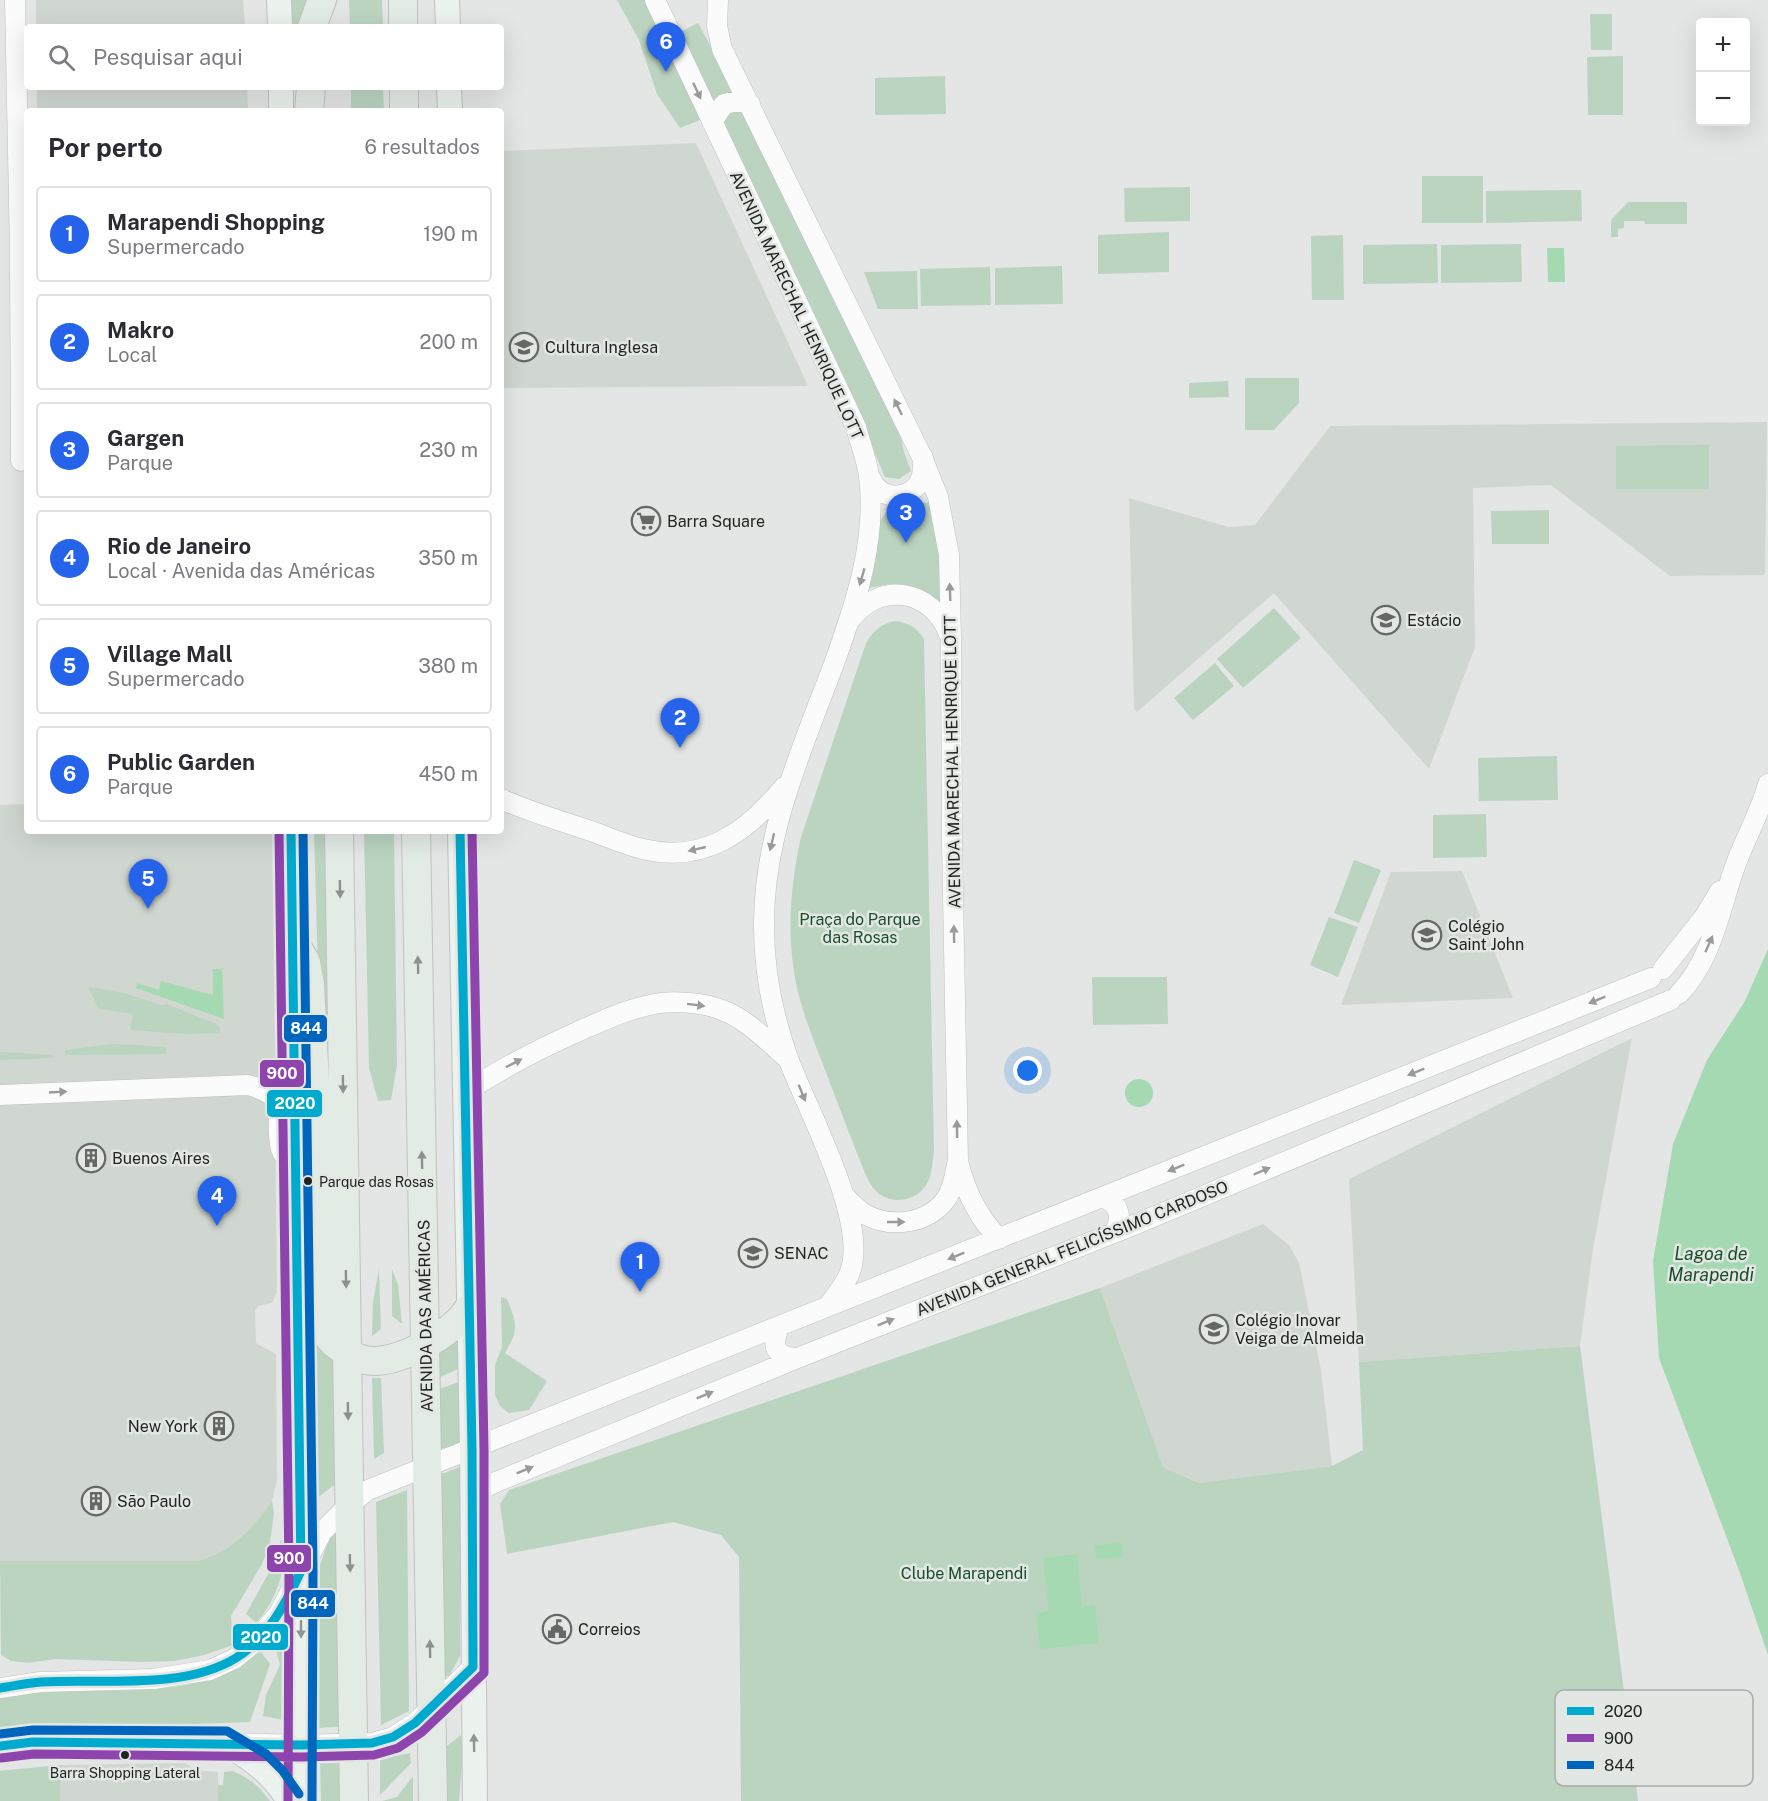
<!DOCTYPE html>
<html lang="pt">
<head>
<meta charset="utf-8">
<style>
  body { margin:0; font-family:"Public Sans",sans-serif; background:#f2f2f3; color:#2b2b33 }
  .controls { position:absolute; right:18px; top:18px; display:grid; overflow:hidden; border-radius:6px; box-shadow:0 6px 24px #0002 }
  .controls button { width:54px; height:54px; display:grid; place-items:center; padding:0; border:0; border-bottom:2px solid #e1e1e2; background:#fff; color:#2b2b33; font:30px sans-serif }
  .you { position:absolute; left:1028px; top:1071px; width:21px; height:21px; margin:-15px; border:4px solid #fff; border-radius:50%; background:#1a73e8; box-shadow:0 0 0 9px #1a73e833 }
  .badge { display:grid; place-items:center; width:39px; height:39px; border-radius:50%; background:#2563eb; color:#fff; font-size:20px; font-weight:700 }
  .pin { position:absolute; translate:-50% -50px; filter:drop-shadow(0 2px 3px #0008) }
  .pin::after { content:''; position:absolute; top:32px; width:21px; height:18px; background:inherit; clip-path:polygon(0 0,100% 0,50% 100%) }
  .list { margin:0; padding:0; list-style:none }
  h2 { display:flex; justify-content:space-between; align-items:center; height:78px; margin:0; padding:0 24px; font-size:26px }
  h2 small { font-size:20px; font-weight:400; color:#7c7c81 }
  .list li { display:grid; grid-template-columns:39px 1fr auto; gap:18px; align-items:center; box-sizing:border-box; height:96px; margin:0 12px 12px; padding:0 12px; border:2px solid #e1e1e2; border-radius:6px }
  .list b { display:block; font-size:22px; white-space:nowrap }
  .list p { margin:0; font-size:20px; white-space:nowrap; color:#7c7c81 }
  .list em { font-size:20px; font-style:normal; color:#7c7c81 }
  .icon { flex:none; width:33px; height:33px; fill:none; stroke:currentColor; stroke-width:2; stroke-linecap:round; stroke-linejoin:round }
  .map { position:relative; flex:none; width:1768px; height:1801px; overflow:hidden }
  .search { position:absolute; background:#fff; box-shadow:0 6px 24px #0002; left:24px; top:24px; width:480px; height:66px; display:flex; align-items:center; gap:15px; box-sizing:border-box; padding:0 21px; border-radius:6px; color:#7c7c81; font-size:22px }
  .panel { position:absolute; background:#fff; box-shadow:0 6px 24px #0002; left:24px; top:108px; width:480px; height:726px; border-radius:6px }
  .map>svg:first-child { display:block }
</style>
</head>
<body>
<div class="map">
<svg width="1768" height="1801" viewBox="0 0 1768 1801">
  <rect width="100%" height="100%" fill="#e3e6e4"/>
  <!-- built -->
  <path fill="#d0d7d1" d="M36,0h207l2,27h-209z
    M37,87h210l1,24h-211z
    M696,143l112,243 -307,2v-237z
    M1767,422l-2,153 -95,1 -119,-91 -78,3 2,159 -46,122 -155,-176 -137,119 -3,-3 -5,-211 100,29 26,-2 75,-99z
    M27,804v27h252v228l-13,18 9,45 2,169 -5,12 -13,3 -4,4 1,33 20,11 1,127 -5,20 -23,31 -19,16 -17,9 -15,4h-198v-756z
    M1462,871l51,127 -172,7 50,-133z
    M1632,1038l-39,211 -13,97 -221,16 -10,-183z
    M1263,1224l26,21 10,18 22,107 11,96 -133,17 -36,-16 -63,-179z
    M184,1763l5,2 4,5 25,2v29h-218v-30l61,-6z"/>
  <!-- green -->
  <path fill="#bad4c0" d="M292,0h15v27h-15z
    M349,0h33l1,27h-33z
    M617,0h28l60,118 -25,10 -23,-34 -18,-54z
    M1590,14h22v36h-21z
    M698,23l17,31 184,373 5,25 7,19 -12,8 -14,-2 -66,-153 -139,-292z
    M1623,56v59h-35l-1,-58z
    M945,76l1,38 -71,1v-37z
    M351,87h32l1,24h-33z
    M1422,176h61v47h-61z
    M1190,187v34l-65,1 -1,-34z
    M1581,190l1,31 -96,2v-32z
    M1628,202h59v22h-42l-1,-3h-20v7l-6,1v8h-7v-17z
    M1169,232v40l-71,2v-39z
    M1343,235l1,65h-32l-1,-64z
    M1437,244l1,39 -75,1v-39z
    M1521,244l1,38 -81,1v-38z
    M1062,266l1,38 -68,1v-37z
    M990,267l1,38 -70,1 -1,-37z
    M917,271l1,38h-40l-14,-37z
    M1245,378h54v25l-25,27h-29z
    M1228,381l1,16 -40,1v-15z
    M1709,445v44h-93v-43z
    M932,502l9,55 3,51c-25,-24 -42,-28 -76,-20l6,-59 17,-23z
    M1549,510v34h-57l-1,-33z
    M1274,608l27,30 -58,50 -26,-29z
    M895,621c14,2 21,6 29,18l10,513c-2,12 -2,27 -10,36 -11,14 -33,16 -46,5 -5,-4 -8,-10 -11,-15 -14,-34 -27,-69 -40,-103 -11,-29 -23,-57 -30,-87 -11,-50 -7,-101 4,-151l65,-194c8,-13 15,-19 29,-22z
    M1215,663l19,23 -41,34 -19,-22z
    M1557,756l1,44 -79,1 -1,-43z
    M1486,814l1,43 -54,1v-43z
    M314,831h15l8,494 -18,-319z
    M364,831h30l3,234 -6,35 -13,1 -9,-33z
    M1354,860l27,10 -22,53 -25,-10z
    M1329,917l29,10 -20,50 -28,-12z
    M1092,977h75l1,47 -75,1z
    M88,987l36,6 40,13 2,-2 51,20 3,4 -1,5 -33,1 -56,-4 3,-16 -34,-5z
    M112,1044l54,3 1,7 -102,1v-5z
    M0,1052l53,3v3l-53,2z
    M379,1269l2,60 -9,7 1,-34z
    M392,1269l6,16 4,39 -10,-8z
    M1100,1288l63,179 36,16 133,-17 31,-16 -4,-88 221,-16 58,455h-897l-2,-244 -18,-22 -48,-13 -166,32 -7,-50 9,-14z
    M501,1297l6,2c10,24 12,31 -2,54l42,28 -18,29 -20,3 -9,-7 -5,-11v-30l7,-18z
    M313,1333l26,28v120l-23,18z
    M458,1335v34l-20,9 -1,-36z
    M381,1378l3,75 -10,6 -2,-81z
    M459,1382l1,66h-22l-1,-58z
    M460,1467v189l-11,20 -7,1 -3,-202z
    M407,1490l2,221 -28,14 -5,-223z
    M272,1501l2,12 -4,30 -8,21 -31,52 2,29 -29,10 -29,6 -32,1 -88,-3 -27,4 -17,-2 -10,-6 -1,-94h198c35,-9 54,-32 74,-60z
    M342,1528l4,198 -27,2 -2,-154 12,-35z
    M286,1536c0,31 -8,63 -30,87l-10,-9 22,-40 13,-34z
    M293,1610v112l-30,-6 3,-21 14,-30 -6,-23z
    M261,1652l9,12 -20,58 -191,7 -44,5 -15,4v-41c61,-10 124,-2 185,-12 16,-2 60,-24 76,-33z
    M461,1735l2,17 -4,49h-15l-1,-52z
    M410,1753l1,10 -31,32v-36z
    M346,1757l2,44h-27l-1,-42z
    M61,1765l-1,36h-60v-30z
    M232,1771c17,6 28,16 38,30h-52v-16h5l1,-13z
    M413,1776v25h-31l15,-4z"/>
  <!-- water -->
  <path fill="#a5d9b2" d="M1547,248h17l1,34h-17z
    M1768,949v706l-28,-82 -81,-215 -6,-97 20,-117 34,-84 38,-59z
    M213,969h9l2,50 -88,-31 1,-5 22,7 2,-9 52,14z
    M1125 1093a14 14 0 1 1 28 0a14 14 0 1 1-28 0Z
    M1122,1543l1,14 -27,2 -1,-14z
    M1077,1554l5,52 13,-1 4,38 -59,6 -4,-36 13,-2 -6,-53z"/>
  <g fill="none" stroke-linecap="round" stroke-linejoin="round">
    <!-- minor casing -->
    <g stroke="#bfc1bf" stroke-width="21">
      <path id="minor" d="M15,0l5,252 1,209
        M655,0l201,427c4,16 11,33 13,49 8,64 -13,126 -34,185 -32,86 -72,172 -71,266 0,45 9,89 24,131 19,52 81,163 62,214 -5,13 -14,24 -23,35
        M718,0l-1,26 5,23 200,408 16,40 11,58 2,84 1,202 6,320c7,30 19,55 41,78
        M712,122l12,-18 14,-3 12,3
        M869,475c2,4 4,9 7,12 13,14 36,10 44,-6 4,-8 3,-16 3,-24
        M850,620c29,-39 81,-32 99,14
        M501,799c29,13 60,22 90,32 17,6 34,14 52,18 61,15 104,-17 141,-62
        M1663,969l42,-53 15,-25
        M1679,994c35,-37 41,-88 58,-133 10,-26 24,-51 31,-77
        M464,1093c36,-24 73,-43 113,-61 23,-10 47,-22 73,-27 19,-5 53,-3 72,5 25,9 46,32 66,49
        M0,1095l248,-10c45,13 26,24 32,59 1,10 9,18 15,25
        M845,1197c7,6 14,14 21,18 26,13 62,9 80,-16 7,-10 9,-24 11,-35
        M1103,1197c16,7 20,19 12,34
        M779,1327c-7,19 -6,27 16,32
        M472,1494l24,-12 299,-123 339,-134 537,-225
        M0,1688l40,-6 113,-3 57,-9 24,-11 22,-18 23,-28 43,-81 27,-27 19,-15 1283,-512
        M0,1746l33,-4 191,1 77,2 71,-2 21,-6 22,-14 58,-56"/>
    </g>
    <!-- major casing -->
    <g stroke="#c0c2c1" stroke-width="26">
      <path id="major" d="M279,0l1,27
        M447,0l1,27
        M281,87v24
        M449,87l1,24
        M291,831l10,740 -1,230
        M460,831l12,618 3,352
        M224,1743c27,15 49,31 65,58"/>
    </g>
    <!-- highway casing -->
    <g stroke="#c0c2c1" stroke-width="30">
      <path id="highway" d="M403,0v27
        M312,27l10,-27
        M404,87v24
        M309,111l2,-24
        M339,831l15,970
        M416,831l17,970
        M293,940l13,22 4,21 9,183 2,150c2,16 8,25 22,34 9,6 19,11 30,11 30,0 79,-27 95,-52"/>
    </g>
    <!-- minor -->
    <use href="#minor" stroke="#fbfbfb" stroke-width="20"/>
    <!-- major -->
    <use href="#major" stroke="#ecf2ed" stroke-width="24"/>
    <!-- highway -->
    <use href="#highway" stroke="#e3ebe5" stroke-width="28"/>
    <!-- bus-1 casing -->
    <g stroke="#e2e7e3" stroke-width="14">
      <path id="bus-1" d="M0,1688c14,-2 27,-5 41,-6 60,-4 141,9 195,-24 31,-19 50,-55 65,-87l-10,-740
        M0,1746l33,-4 268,3 71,-2 21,-6 22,-14 58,-56 -1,-218 -12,-618"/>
    </g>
    <!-- bus-2 casing -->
    <g stroke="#e2e7e3" stroke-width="14">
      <path id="bus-2" d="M279,831l10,740 -1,230
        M1,1758l33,-4 267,3 73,-2 24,-7 24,-16 62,-59v-224l-12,-618"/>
    </g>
    <!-- bus-3 casing -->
    <g stroke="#e2e7e3" stroke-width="14">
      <path id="bus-3" d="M303,831l10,740 -1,230
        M0,1734l33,-4 194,1 39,23 16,16 17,24"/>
    </g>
    <!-- bus-1 -->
    <use href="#bus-1" stroke="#00a9ce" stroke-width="9"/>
    <!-- bus-2 -->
    <use href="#bus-2" stroke="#8e44ad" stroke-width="9"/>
    <!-- bus-3 -->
    <use href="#bus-3" stroke="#0065bd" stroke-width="9"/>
  </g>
  <!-- one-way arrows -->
  <defs><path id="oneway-solid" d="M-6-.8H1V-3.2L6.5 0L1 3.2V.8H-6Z" transform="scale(1.5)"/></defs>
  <g fill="#999a9a">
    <use href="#oneway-solid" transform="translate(697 91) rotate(65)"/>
    <use href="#oneway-solid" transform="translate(898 407) rotate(-116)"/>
    <use href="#oneway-solid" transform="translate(862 577) rotate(106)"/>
    <use href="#oneway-solid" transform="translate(950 592) rotate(-92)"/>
    <use href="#oneway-solid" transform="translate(772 842) rotate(103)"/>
    <use href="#oneway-solid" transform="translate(697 849) rotate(167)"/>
    <use href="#oneway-solid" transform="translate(954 934) rotate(-91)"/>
    <use href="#oneway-solid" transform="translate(1709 944) rotate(-66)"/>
    <use href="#oneway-solid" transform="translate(1597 1000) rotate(158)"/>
    <use href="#oneway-solid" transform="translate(696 1005) rotate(7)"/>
    <use href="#oneway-solid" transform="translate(514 1063) rotate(-27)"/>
    <use href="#oneway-solid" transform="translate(1416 1072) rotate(158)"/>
    <use href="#oneway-solid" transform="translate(58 1092) rotate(-3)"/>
    <use href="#oneway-solid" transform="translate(802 1093) rotate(68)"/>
    <use href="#oneway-solid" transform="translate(957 1129) rotate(-91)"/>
    <use href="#oneway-solid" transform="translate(1176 1168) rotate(158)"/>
    <use href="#oneway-solid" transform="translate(1262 1171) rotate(-23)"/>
    <use href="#oneway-solid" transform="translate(896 1222)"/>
    <use href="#oneway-solid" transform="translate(956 1256) rotate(158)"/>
    <use href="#oneway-solid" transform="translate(886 1322) rotate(-22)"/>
    <use href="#oneway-solid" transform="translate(705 1395) rotate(-22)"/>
    <use href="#oneway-solid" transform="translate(525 1470) rotate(-22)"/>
  </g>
  <g fill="#8c918e">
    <use href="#oneway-solid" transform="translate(340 889) rotate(89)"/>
    <use href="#oneway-solid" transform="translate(418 965) rotate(-91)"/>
    <use href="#oneway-solid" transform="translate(343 1084) rotate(89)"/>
    <use href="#oneway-solid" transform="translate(422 1160) rotate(-91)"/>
    <use href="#oneway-solid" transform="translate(346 1279) rotate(89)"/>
    <use href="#oneway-solid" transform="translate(348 1411) rotate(89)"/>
    <use href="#oneway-solid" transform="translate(350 1563) rotate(89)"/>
    <use href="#oneway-solid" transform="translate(430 1649) rotate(-91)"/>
  </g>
  <g fill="#919592">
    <use href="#oneway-solid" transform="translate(301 1629) rotate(90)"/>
    <use href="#oneway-solid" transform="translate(474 1743) rotate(-91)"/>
  </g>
  <!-- icons -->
  <defs>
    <g id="school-ring" transform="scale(1.5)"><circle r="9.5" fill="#e2e7e3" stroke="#666867" stroke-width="1.5"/><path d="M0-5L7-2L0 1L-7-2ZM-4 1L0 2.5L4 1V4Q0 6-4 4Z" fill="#666867"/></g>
    <g id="supermarket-ring" transform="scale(1.5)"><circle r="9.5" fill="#e2e7e3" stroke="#666867" stroke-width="1.5"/><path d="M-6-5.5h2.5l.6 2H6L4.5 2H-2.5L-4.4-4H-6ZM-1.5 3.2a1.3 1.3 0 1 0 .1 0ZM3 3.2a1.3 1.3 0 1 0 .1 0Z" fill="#666867"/></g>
    <g id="university-ring" transform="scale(1.5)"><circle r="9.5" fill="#e2e7e3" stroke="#666867" stroke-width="1.5"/><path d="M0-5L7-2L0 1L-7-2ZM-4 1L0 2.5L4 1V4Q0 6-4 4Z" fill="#666867"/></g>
    <g id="building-ring" transform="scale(1.5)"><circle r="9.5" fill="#e2e7e3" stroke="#666867" stroke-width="1.5"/><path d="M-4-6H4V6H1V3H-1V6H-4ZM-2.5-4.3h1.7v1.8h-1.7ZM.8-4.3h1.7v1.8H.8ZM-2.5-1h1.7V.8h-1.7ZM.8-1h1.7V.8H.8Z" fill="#666867"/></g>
    <g id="civic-ring" transform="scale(1.5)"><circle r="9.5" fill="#e2e7e3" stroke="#666867" stroke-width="1.5"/><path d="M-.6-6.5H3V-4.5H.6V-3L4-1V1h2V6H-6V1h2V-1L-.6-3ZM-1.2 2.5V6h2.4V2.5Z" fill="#666867"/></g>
  </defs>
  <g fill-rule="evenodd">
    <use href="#school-ring" x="524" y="347"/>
    <use href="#supermarket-ring" x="646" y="521"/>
    <use href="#university-ring" x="1386" y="620"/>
    <use href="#school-ring" x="1427" y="935"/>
    <use href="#building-ring" x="91" y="1158"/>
    <use href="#university-ring" x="753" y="1253"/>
    <use href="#school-ring" x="1214" y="1329"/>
    <use href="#building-ring" x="219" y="1426"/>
    <use href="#building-ring" x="96" y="1501"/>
    <use href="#civic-ring" x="557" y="1629"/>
  </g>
  <!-- markers -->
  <g fill="#222423" stroke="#e2e7e3" stroke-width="2">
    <circle cx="308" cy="1181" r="5"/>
    <circle cx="125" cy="1755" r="5"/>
  </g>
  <g text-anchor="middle" stroke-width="5" stroke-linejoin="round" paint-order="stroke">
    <!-- bus labels -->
    <g font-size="14" fill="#222423" stroke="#e2e7e3" text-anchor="start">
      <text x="319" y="1187">Parque das Rosas</text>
      <text x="125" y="1778" text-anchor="middle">Barra Shopping Lateral</text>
    </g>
    <!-- street labels -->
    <g font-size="16" fill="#222423" stroke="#e2e7e3">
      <text transform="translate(797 305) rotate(65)" y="6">AVENIDA MARECHAL HENRIQUE LOTT</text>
      <text transform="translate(952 762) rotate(-91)" y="6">AVENIDA MARECHAL HENRIQUE LOTT</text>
      <text transform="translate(1072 1248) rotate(-22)" y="6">AVENIDA GENERAL FELICÍSSIMO CARDOSO</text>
      <text transform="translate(425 1316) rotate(-91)" y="6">AVENIDA DAS AMÉRICAS</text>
    </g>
    <!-- poi labels -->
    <g font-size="16" fill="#222423" stroke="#e2e7e3" text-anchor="start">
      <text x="545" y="353">Cultura Inglesa</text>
      <text x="667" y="527">Barra Square</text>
      <text x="1407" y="626">Estácio</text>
      <text x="1448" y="932">Colégio<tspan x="1448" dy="18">Saint John</tspan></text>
      <text x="112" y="1164">Buenos Aires</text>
      <text x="774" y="1259">SENAC</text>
      <text x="1235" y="1326">Colégio Inovar<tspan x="1235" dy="18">Veiga de Almeida</tspan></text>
      <text x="198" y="1432" text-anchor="end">New York</text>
      <text x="117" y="1507">São Paulo</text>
      <text x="578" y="1635">Correios</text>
    </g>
    <!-- park labels -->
    <g font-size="16" fill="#194e2a" stroke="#e2e7e3">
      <text x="860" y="925">Praça do Parque<tspan x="860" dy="18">das Rosas</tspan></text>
      <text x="964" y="1579">Clube Marapendi</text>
    </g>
    <!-- water labels -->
    <g font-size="18" font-style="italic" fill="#194e2a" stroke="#e2e7e3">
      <text x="1711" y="1260">Lagoa de<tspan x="1711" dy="21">Marapendi</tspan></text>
    </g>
  </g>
  <!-- legend -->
  <rect x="1555" y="1690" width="198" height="96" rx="9" fill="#e2e7e3" stroke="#a8aca9" stroke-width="1.5"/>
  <rect x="1567" y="1707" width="27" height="8" fill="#00a9ce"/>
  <rect x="1567" y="1734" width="27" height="8" fill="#8e44ad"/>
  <rect x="1567" y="1761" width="27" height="8" fill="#0065bd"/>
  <g font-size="16" fill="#222423">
    <text x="1604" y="1717">2020</text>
    <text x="1604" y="1744">900</text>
    <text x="1604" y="1771">844</text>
  </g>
  <g stroke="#e2e7e3" stroke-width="2">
    <rect x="283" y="1014" width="45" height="29" rx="6" fill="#0065bd"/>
    <rect x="259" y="1059" width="46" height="29" rx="6" fill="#8e44ad"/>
    <rect x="266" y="1089" width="57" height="29" rx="6" fill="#00a9ce"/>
    <rect x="266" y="1544" width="46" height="29" rx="6" fill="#8e44ad"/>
    <rect x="290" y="1589" width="46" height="29" rx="6" fill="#0065bd"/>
    <rect x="232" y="1623" width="57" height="28" rx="6" fill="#00a9ce"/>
  </g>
  <g font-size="16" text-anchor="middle" font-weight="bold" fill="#fff">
    <text x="306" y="1034">844</text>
    <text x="282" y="1079">900</text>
    <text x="295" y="1109">2020</text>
    <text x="289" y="1564">900</text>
    <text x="313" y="1609">844</text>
    <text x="261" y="1643">2020</text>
  </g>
</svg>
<div class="controls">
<button>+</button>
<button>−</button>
</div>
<div class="you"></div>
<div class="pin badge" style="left:640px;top:1292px">1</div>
<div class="pin badge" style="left:680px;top:748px">2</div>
<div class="pin badge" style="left:906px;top:543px">3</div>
<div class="pin badge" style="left:217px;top:1226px">4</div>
<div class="pin badge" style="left:148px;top:909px">5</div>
<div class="pin badge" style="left:666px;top:72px">6</div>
<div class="search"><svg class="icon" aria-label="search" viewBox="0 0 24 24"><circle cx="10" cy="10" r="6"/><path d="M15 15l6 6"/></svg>Pesquisar aqui</div>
<section class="panel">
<h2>Por perto<small>6 resultados</small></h2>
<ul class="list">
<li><span class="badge">1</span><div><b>Marapendi Shopping</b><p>Supermercado</p></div><em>190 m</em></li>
<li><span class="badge">2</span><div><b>Makro</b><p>Local</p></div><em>200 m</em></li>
<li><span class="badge">3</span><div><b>Gargen</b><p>Parque</p></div><em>230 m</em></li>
<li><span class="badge">4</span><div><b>Rio de Janeiro</b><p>Local · Avenida das Américas</p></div><em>350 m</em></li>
<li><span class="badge">5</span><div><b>Village Mall</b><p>Supermercado</p></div><em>380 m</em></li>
<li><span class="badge">6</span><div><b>Public Garden</b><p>Parque</p></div><em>450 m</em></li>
</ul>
</section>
</div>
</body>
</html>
